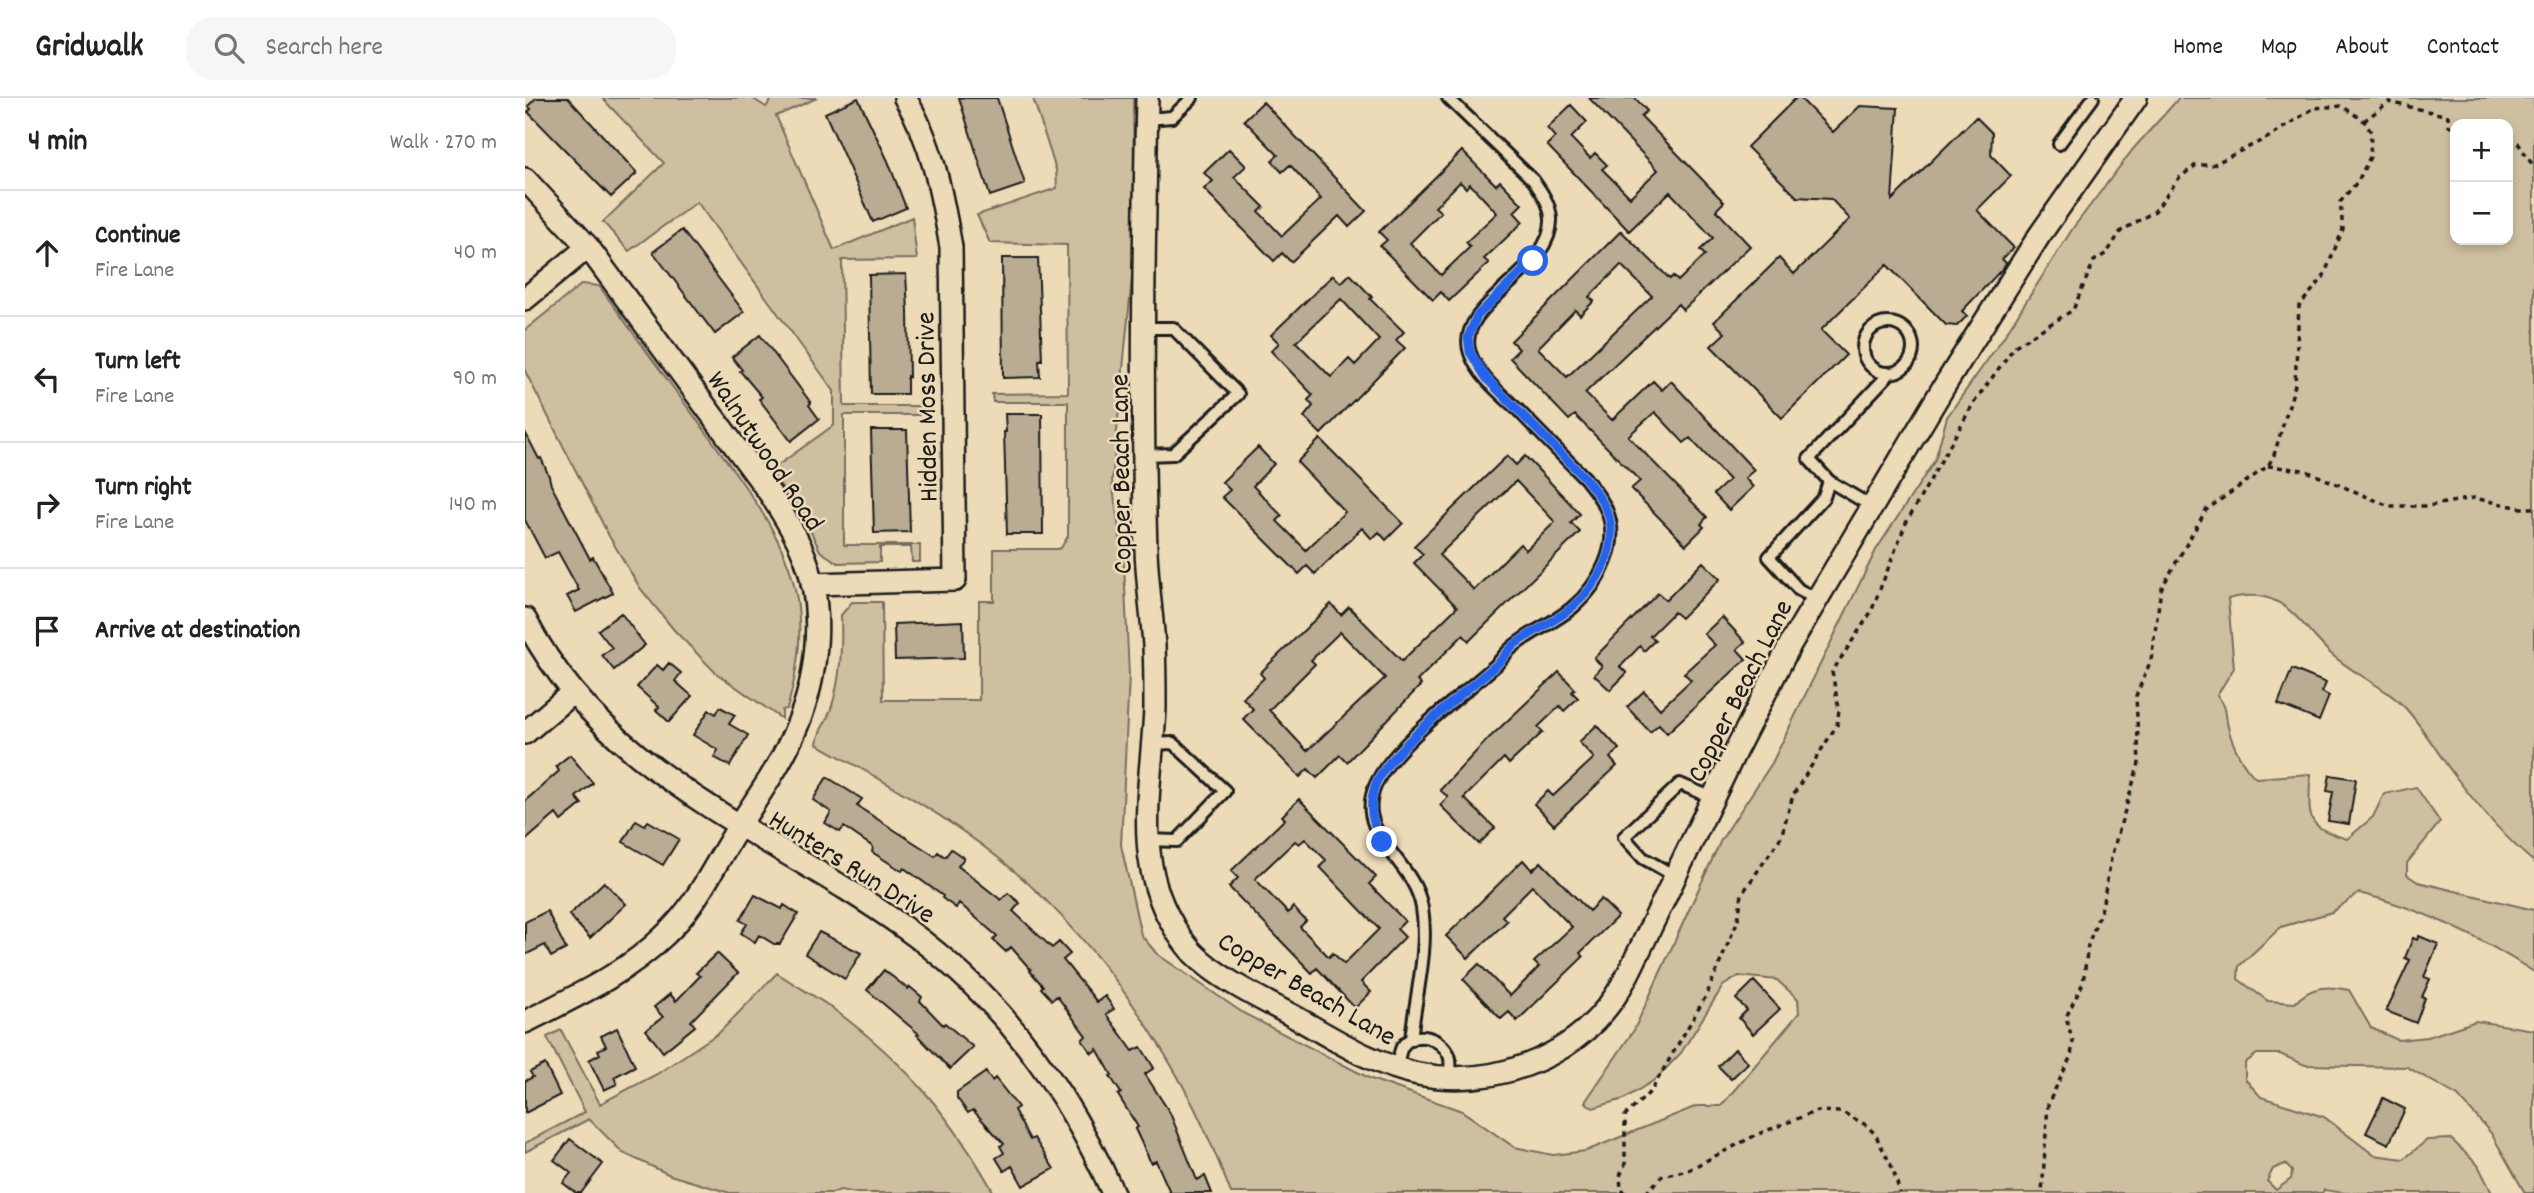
<!DOCTYPE html>
<html lang="en">
<head>
<meta charset="utf-8">
<style>
  body { margin:0; font-family:Dekko,sans-serif; background:#f6f6f6; color:#222 }
  .controls { position:absolute; right:21px; top:21px; display:grid; overflow:hidden; border-radius:14px; box-shadow:0 4px 10px #0003 }
  .controls button { width:63px; height:63px; display:grid; place-items:center; padding:0; border:0; border-bottom:2px solid #e0e0e0; background:#fff; color:#222; font:35px sans-serif }
  .stop { position:absolute; width:21px; height:21px; margin:-16px; border:5px solid #2563eb; border-radius:50%; background:#fff }
  .stop.end { background:#2563eb; border-color:#fff; box-shadow:0 2px 7px #0008 }
  .list { margin:0; padding:0; list-style:none }
  h2 { display:flex; justify-content:space-between; align-items:center; height:91px; margin:0; padding:0 28px; font-size:30px }
  h2 small { font-size:23px; font-weight:400; color:#767676 }
  .list li { display:grid; grid-template-columns:46px 1fr auto; gap:21px; align-items:center; box-sizing:border-box; height:126px; padding:0 28px; border-top:2px solid #e0e0e0 }
  .list b { display:block; font-size:26px; white-space:nowrap }
  .list p { margin:0; font-size:23px; white-space:nowrap; color:#767676 }
  .list em { font-size:23px; font-style:normal; color:#767676 }
  .icon { flex:none; width:38px; height:38px; fill:none; stroke:currentColor; stroke-width:2; stroke-linecap:round; stroke-linejoin:round }
  .map { position:relative; flex:none; width:2009px; height:1095px; overflow:hidden }
  header { display:flex; align-items:center; gap:42px; box-sizing:border-box; height:98px; padding:0 35px; background:#fff; border-bottom:2px solid #e0e0e0 }
  header strong { font-size:33px }
  nav { display:flex; gap:38px; margin-inline-start:auto; font-size:24px }
  .search { width:490px; height:63px; background:#f6f6f6; display:flex; align-items:center; gap:18px; box-sizing:border-box; padding:0 24px; border-radius:28px; color:#767676; font-size:26px }
  main { display:flex }
  aside { flex:1; background:#fff }
  .map>svg:first-child { display:block }
</style>
</head>
<body>
<header>
<strong>Gridwalk</strong>
<div class="search"><svg class="icon" aria-label="search" viewBox="0 0 24 24"><circle cx="10" cy="10" r="6"/><path d="M15 15l6 6"/></svg>Search here</div>
<nav><a>Home</a><a>Map</a><a>About</a><a>Contact</a></nav>
</header>
<main>
<aside>
<h2>4 min<small>Walk · 270 m</small></h2>
<ul class="list">
<li><svg class="icon" aria-label="ahead" viewBox="0 0 24 24"><path d="M12 20V5M6 11l6-6 6 6"/></svg><div><b>Continue</b><p>Fire Lane</p></div><em>40 m</em></li>
<li><svg class="icon" aria-label="left" viewBox="0 0 24 24"><path d="M17 20v-9H6M10 6l-5 5 5 5"/></svg><div><b>Turn left</b><p>Fire Lane</p></div><em>90 m</em></li>
<li><svg class="icon" aria-label="right" viewBox="0 0 24 24"><path d="M7 20v-9h11M14 6l5 5-5 5"/></svg><div><b>Turn right</b><p>Fire Lane</p></div><em>140 m</em></li>
<li><svg class="icon" aria-label="arrive" viewBox="0 0 24 24"><path d="M6 21V4h12l-3 4 3 4H6"/></svg><div><b>Arrive at destination</b></div></li>
</ul>
</aside>
<div class="map">
<svg width="2009" height="1095" viewBox="0 0 2009 1095">
  <rect width="100%" height="100%" fill="#eddbb8"/>
  <filter id="ink" filterUnits="userSpaceOnUse"><feTurbulence type="fractalNoise" baseFrequency=".0143" numOctaves="2"/><feDisplacementMap in="SourceGraphic" scale="14" xChannelSelector="R" yChannelSelector="G"/><feConvolveMatrix kernelMatrix="1 2 1 2 8 2 1 2 1" color-interpolation-filters="sRGB"/></filter>
  <g filter="url(#ink)">
    <!-- green -->
    <path fill="#cfbfa1" stroke="#766e5e" stroke-width="2" fill-rule="evenodd" d="M77,0h150l14,9 7,-9h44l-41,18 58,134 78,-33 5,42 -75,1 2,146h75v9h-75v130h76v17h-8l-1,-15h-31v15l-42,1 -18,-12 -16,-34 -34,-46 64,-46v-34l-137,-189 -68,49 -26,-29 61,-59z
      M508,0h100l2,149 -23,234 12,83 5,112 -8,169 20,90 16,19 86,59 128,66 91,32 52,36 39,8 33,-4 111,-45h24l78,-93 -1,-14 -21,-19 -38,-4 -16,10 -42,67 -25,26 -32,20 -31,9 -8,-6 49,-72 87,-190 51,-77 104,-213 59,-90 12,-43 56,-79 70,-110 61,-80 45,-50h355v764c-28,-23 -57,-57 -79,-86 -16,-21 -30,-45 -47,-65 -19,-23 -58,-38 -80,-60 -33,-33 -46,-66 -100,-52l6,69 -17,27c12,16 7,16 11,32 4,17 15,40 28,51l54,-4c0,43 -8,52 37,65l26,-22 11,-23 32,-7 24,35 -33,41v12l11,7 116,28v62c-55,-36 -111,-63 -175,-79l-27,19 -51,15 -42,39 -1,13 30,22 27,2c15,-17 33,-18 54,-13l22,38 27,12 30,-3 48,-16 58,9v163h-9l-34,-60 -33,-37 -51,-29 -102,-2 -25,-11h-23l-12,9v16l16,18 63,20 50,38 30,4 23,-19 24,-1 27,26 14,28h-147l-21,-3 -2,3h-1091c-14,-36 -29,-73 -48,-107 -46,-84 -107,-165 -182,-226 -57,-46 -121,-81 -184,-116 1,-14 10,-22 14,-35 10,-31 11,-62 10,-94l11,-13h30l1,98h96v-99h15v-52h63l4,-1 7,-12v-134h-75l-1,-8 76,-1 -1,-148 -77,-2 -13,-28 80,-27 -1,-18zM1930,26h53v116h-53zM1760,1066l7,7 -1,8 -15,11 -9,-9 6,-12z
      M57,186l17,2c36,49 71,98 107,146 70,97 117,151 81,277l-5,1v9l-66,-46 -42,-43 -34,-42 -31,-52 -84,-165v-41z
      M252,875c19,13 40,24 59,38 70,52 116,106 158,182h-137l-17,-3 -8,3h-102l-60,-18 -47,-22 -34,-34 -64,33v-9l60,-31 -38,-75 14,-7 39,74 57,-30 63,-42z"/>
    <!-- building -->
    <path fill="#b9ac92" stroke="#1c1c1c" stroke-width="2" fill-rule="evenodd" d="M11,0h32l69,75 -26,24 -83,-85 3,-3 -3,-3z
      M333,0l30,63 18,47 -33,14 -48,-109z
      M434,0h38l28,86 -35,12z
      M1064,0h46l12,13 -6,5 83,86 -8,8 34,36 -67,64 -5,-6 -93,89 27,27 41,-39 9,9 9,-9 83,89 -9,8 8,9 -24,23 -15,-16 15,-14 -39,-42 -6,5 -29,-31 -27,24 79,81 -6,7 3,3 -18,18 -55,-56 9,-8 -65,-66 -6,5 -59,-62 9,-9 -8,-8 110,-110 49,48 3,-3 5,5 27,-26 -5,-5 13,-12 -43,-46 -41,39 -82,-86 8,-8 -8,-9 24,-23 16,17 -16,16 19,20 5,-5 12,12 -5,4 28,28 28,-27zM1096,167l31,31 -85,81 -29,-29 37,-38 5,5 14,-14 -5,-4z
      M1271,0h4l33,34 27,-26 38,2 -6,92 84,-83 16,16 -1,22 20,21 -34,34 37,38 -12,11 4,4 -1,3 -43,45 5,5 -10,10 -11,-1 -59,-60 -66,65 25,25 -64,63 -71,-72 14,-13 -11,-11 65,-64 15,16 56,-55 -19,-20 -34,-2 -50,-50z
      M738,4l103,109 -17,16 -10,-11 -48,46 -9,-9 -8,8 -70,-72 9,-8 -9,-8 25,-24 17,17 -12,11 30,30 -5,5 23,24 39,-37 -31,-34 -8,7 -10,-11 6,-6 -34,-35z
      M937,53l34,34 4,-4 22,23 -8,8 9,10 -39,37 5,4 -40,38 -8,-9 -8,8 -53,-54 7,-6 -8,-8zM935,84l6,6 4,-4 27,29 -31,29 4,5 -29,28 -31,-32 31,-31 -6,-5z
      M157,132l62,82 -29,22 -62,-82z
      M477,160h36l4,102h-3l1,17 -37,1z
      M381,176l2,37 1,66 -2,-1v18h-36l-2,-119z
      M825,176l22,23 -2,2 34,33 -8,8 9,8 -84,86 -17,-17 9,-11 -5,-6 5,-5 -42,-44 8,-8 -8,-8 62,-60 8,8zM816,201l38,41 -24,25 -6,-6 -18,18 -35,-35z
      M235,237l51,68 -2,2 10,14 -28,22 -32,-42 3,-2 -22,-26 2,-1 -10,-13z
      M480,316h37l1,120h-36l-3,-102h2z
      M346,332h36l3,102 -36,1z
      M0,334l14,27 2,-1 8,18 2,9 39,74 3,-2 20,36 -37,19 -9,-16 12,-6 -21,-38 -13,6 -20,-38z
      M795,341l83,84 -17,17 -7,-8 -7,7 -10,-11 -47,46 -8,-8 -8,8 -77,-77 8,-7 -8,-8 36,-35 16,17 -21,22 29,30 -5,5 29,29 39,-38 -48,-50z
      M982,358l9,9 9,-9 22,23 33,35 -9,9 9,9 -111,109 -6,-6 -46,46 4,4 -74,77 -7,-7 -23,23 -9,-9 -8,8 -57,-58 10,-10 -10,-11 21,-20 -4,-5 71,-69 10,11 8,-8 53,54 55,-54 -43,-44 9,-9 -9,-8zM991,383l39,41 -29,28 -6,-6 -46,46 -35,-35zM815,534l45,46 -78,73 -38,-41 46,-46 -4,-4z
      M1178,464l17,17 -39,39 -7,-6 -24,24 5,4 -11,11 -4,-5 -20,21 7,6 -17,17 -16,-15 8,-9 -8,-8 64,-65 8,7z
      M96,515l24,32 -31,25 -12,-15 10,-7 -14,-18z
      M1197,519l23,25 -8,7 9,10 -79,74 -8,-9 -9,8 -23,-25 17,-16 16,18 31,-29 -7,-7 31,-28 -11,-11z
      M438,523l1,37 -69,2 -1,-36z
      M144,565l12,10 -6,8 17,15 -23,26 -13,-12 3,-3 -22,-20 20,-22 6,5z
      M1767,571l34,14 -4,9 7,4 -10,25 -41,-17z
      M1034,574l16,17 -3,3 6,6 -14,13 -4,-5 -22,21 5,5 -34,32 -5,-6 -40,40 31,30 -16,16 -39,-39 8,-8 -8,-7 47,-50z
      M195,609l15,8 -6,9 19,11 -18,31 -16,-9 4,-7 -25,-15 16,-25 7,4z
      M1072,627l22,24 -9,9 7,8 -63,59 -20,-21 14,-13 5,5 41,-38 -15,-16z
      M45,657l23,28 -17,14 6,7 -21,17 -5,-7 -31,27v-40l34,-30 -3,-5z
      M1805,677l26,4 -7,45 -21,-3 5,-29 -6,-1z
      M302,679l35,22 -5,7 78,50 3,-4 7,5 6,-8 13,9 -6,8 43,34 7,-7 12,10 -7,8 39,37 7,-6 11,12 -7,6 34,42 8,-6 9,13 -8,5 27,37 8,-4 13,21 -9,6 25,39 27,67 8,-4 7,17h-44l2,-1 -14,-31 -5,2 -16,-34 3,-2 -20,-32 3,-2 -11,-17 2,-1 -15,-26 -5,4 -10,-13 4,-4 -29,-40 -5,4 -11,-12 2,-2 -13,-15 1,-1 -20,-23 -5,5 -13,-12 4,-4 -38,-33 -3,5 -14,-10 1,-2 -39,-28 -2,3 -30,-19 1,-5 -29,-20 -4,5 -15,-9 6,-11 -18,-12z
      M774,701l77,78 -7,7 36,37 -8,8 8,8 -44,45 10,10 -16,16 -38,-40 -5,5 -83,-86 9,-9 -7,-7 54,-52 -3,-3zM780,741l21,21 -6,7 59,62 -35,35 -11,-11 -4,4 -29,-30 6,-6 -13,-14 -5,6 -33,-34 40,-38 4,3z
      M111,722l9,5 3,-4 31,18 -16,26 -40,-23z
      M998,762l9,10 9,-8 48,49 12,-12 17,17 -38,37 3,4 -66,64 -8,-9 -8,7 -38,-40 16,-15 31,32 29,-29 -5,-5 38,-35 -40,-41 -30,30 5,5 -39,37 -22,-22z
      M79,784l22,22 -36,34 -21,-23z
      M230,797l27,14 2,-4 14,9 -18,30h-6l-15,-9 -4,7 -14,-9 6,-9 -7,-4z
      M22,813l19,38 -15,8 -6,-12 -20,10v-33z
      M294,834l42,21 -16,26 -40,-25z
      M1894,838l19,8 -14,33 6,2 -8,18 3,1 -9,25 -30,-12 24,-51 -5,-2 8,-20 4,2z
      M192,855l21,20 -47,48 4,5 -32,26 -17,-22 17,-13 -9,-10 16,-13 6,7 24,-25 -4,-3z
      M359,872l24,19 2,-2 12,10 -2,4 23,24 2,-2 28,24 -23,22 -33,-34 2,-1 -52,-44z
      M1229,883l26,28 -27,25 -14,-16 8,-8 -11,-11z
      M92,930l18,38 -21,11 3,7 -13,6 -15,-30 11,-6 -2,-4 8,-4 -5,-10z
      M1210,951l13,14 -17,16 -13,-13z
      M20,966l15,31 -35,18v-32l8,-4 -3,-5z
      M461,974l6,9 3,-3 23,29 -4,3 16,30 4,-2 20,31 -31,17 -11,-20 -8,5 -8,-13 8,-5 -4,-7 4,-2 -31,-34 -5,3 -11,-15v-6z
      M1858,1000l22,11 -16,35 -23,-11z
      M45,1041l33,25 -22,29h-5l-13,-10 8,-10 -17,-13z"/>
    <g fill="none" stroke-linecap="round" stroke-linejoin="round">
      <!-- lane casing -->
      <g stroke="#1c1c1c" stroke-width="16">
        <path id="lane" d="M622,21l25,-2 20,-19
          M1534,46l34,-46
          M1338 250a25 25 0 1 1 50 0a25 25 0 1 1-50 0Z
          M619,357l29,-1 65,-60 -65,-66h-29
          M1304,383l-20,-22 81,-86
          M1292,501l-18,-9 -30,-33 55,-60 5,-16 42,25
          M622,742l30,1 48,-50 -52,-48 -21,1
          M1150,778l-32,-18 -19,-21 56,-53 33,14
          M886,942c4,-43 18,-90 11,-132 -9,-56 -87,-78 -32,-146 29,-36 71,-66 106,-97 6,-6 11,-14 18,-19 18,-15 40,-23 58,-38 27,-23 50,-64 34,-99 -5,-11 -13,-21 -21,-31 -22,-22 -45,-45 -67,-68 -17,-16 -40,-34 -48,-57 -17,-49 84,-81 81,-135 -1,-14 -10,-27 -18,-38l-85,-82
          M871,972c2,-7 3,-17 6,-23 13,-19 39,-9 47,8 3,7 1,16 0,23"/>
      </g>
      <!-- street casing -->
      <g stroke="#1c1c1c" stroke-width="26">
        <path id="street" d="M622,0c-3,150 -6,301 -1,451 1,32 6,65 8,97 1,20 1,42 1,62 -3,74 -23,150 18,217 5,10 13,20 20,28 27,27 67,45 100,63 40,22 80,49 125,58 73,14 152,-13 196,-76 6,-9 12,-20 17,-30l105,-218 55,-107 152,-255 96,-152 97,-138
          M0,81l63,68 183,248c12,20 25,39 33,60 21,52 14,121 -7,171 -15,38 -40,71 -61,105 -22,35 -41,77 -72,105 -40,39 -90,61 -139,86
          M0,201l63,-52
          M287,486l143,-4 -4,-333c-9,-51 -18,-104 -46,-149
          M0,521c83,161 244,211 381,310 95,68 160,158 207,264
          M0,635l48,-41"/>
      </g>
      <!-- path -->
      <path stroke="#1c1c1c" stroke-width="3.5" stroke-dasharray="5 5" stroke-linecap="butt" d="M1839,23l25,-19 59,14 1,10 6,2
        M1983,43l10,2 16,24
        M1743,368l36,4 85,36h39l46,-8 47,10h13
        M1101,1095l-5,-3 -1,-14 5,-12v-48l26,-25 55,-95 32,-76 4,-26 39,-57 12,-42 44,-70 2,-15 -7,-38 39,-60 35,-89 67,-119 42,-58 58,-36 21,-49 13,-8 14,-22 34,-20 24,-33 17,-13h16l57,-28 45,-29 28,-2 22,15 7,11 -1,25 -12,24 -18,21 3,27 -20,49 -24,28 -4,79 -21,70 -6,11 -62,44 -45,79 -10,71 -15,36 3,67 -27,91 -10,53 -14,38 -5,38 -17,34 7,25 -2,14 -23,48 -6,89
        M1121,1095l16,-17 26,-6 70,-36 59,-23 25,1 24,13 9,9 18,35 7,24"/>
      <!-- lane -->
      <use href="#lane" stroke="#eddbb8" stroke-width="10"/>
      <!-- street -->
      <use href="#street" stroke="#eddbb8" stroke-width="21"/>
    </g>
  </g>
  <g fill="none" stroke-linecap="round" stroke-linejoin="round" filter="url(#ink)">
    <!-- route -->
    <path stroke="#2563eb" stroke-width="9" d="M857,744c-10,-20 -14,-34 -7,-56 11,-33 92,-96 120,-120 7,-6 12,-14 18,-20 18,-15 41,-23 58,-38 27,-22 51,-64 35,-99 -5,-11 -13,-21 -21,-31l-98,-99 -17,-27 -2,-15 9,-21 56,-55"/>
  </g>
  <g text-anchor="middle" stroke-width="5" stroke-linejoin="round" paint-order="stroke">
    <!-- street labels -->
    <g font-size="28" fill="#1c1c1c" stroke="#eddbb8">
      <text transform="translate(400 309) rotate(-91)" y="10">Hidden Moss Drive</text>
      <text transform="translate(242 352) rotate(56)" y="10">Walnutwood Road</text>
      <text transform="translate(594 376) rotate(-91)" y="10">Copper Beach Lane</text>
      <text transform="translate(1213 592) rotate(-63)" y="10">Copper Beach Lane</text>
      <text transform="translate(328 767) rotate(32)" y="10">Hunters Run Drive</text>
      <text transform="translate(783 889) rotate(30)" y="10">Copper Beach Lane</text>
    </g>
  </g>
</svg>
<div class="controls">
<button>+</button>
<button>−</button>
</div>
<div class="stop" style="left:1008px;top:163px"></div>
<div class="stop end" style="left:857px;top:744px"></div>
</div>
</main>
</body>
</html>
